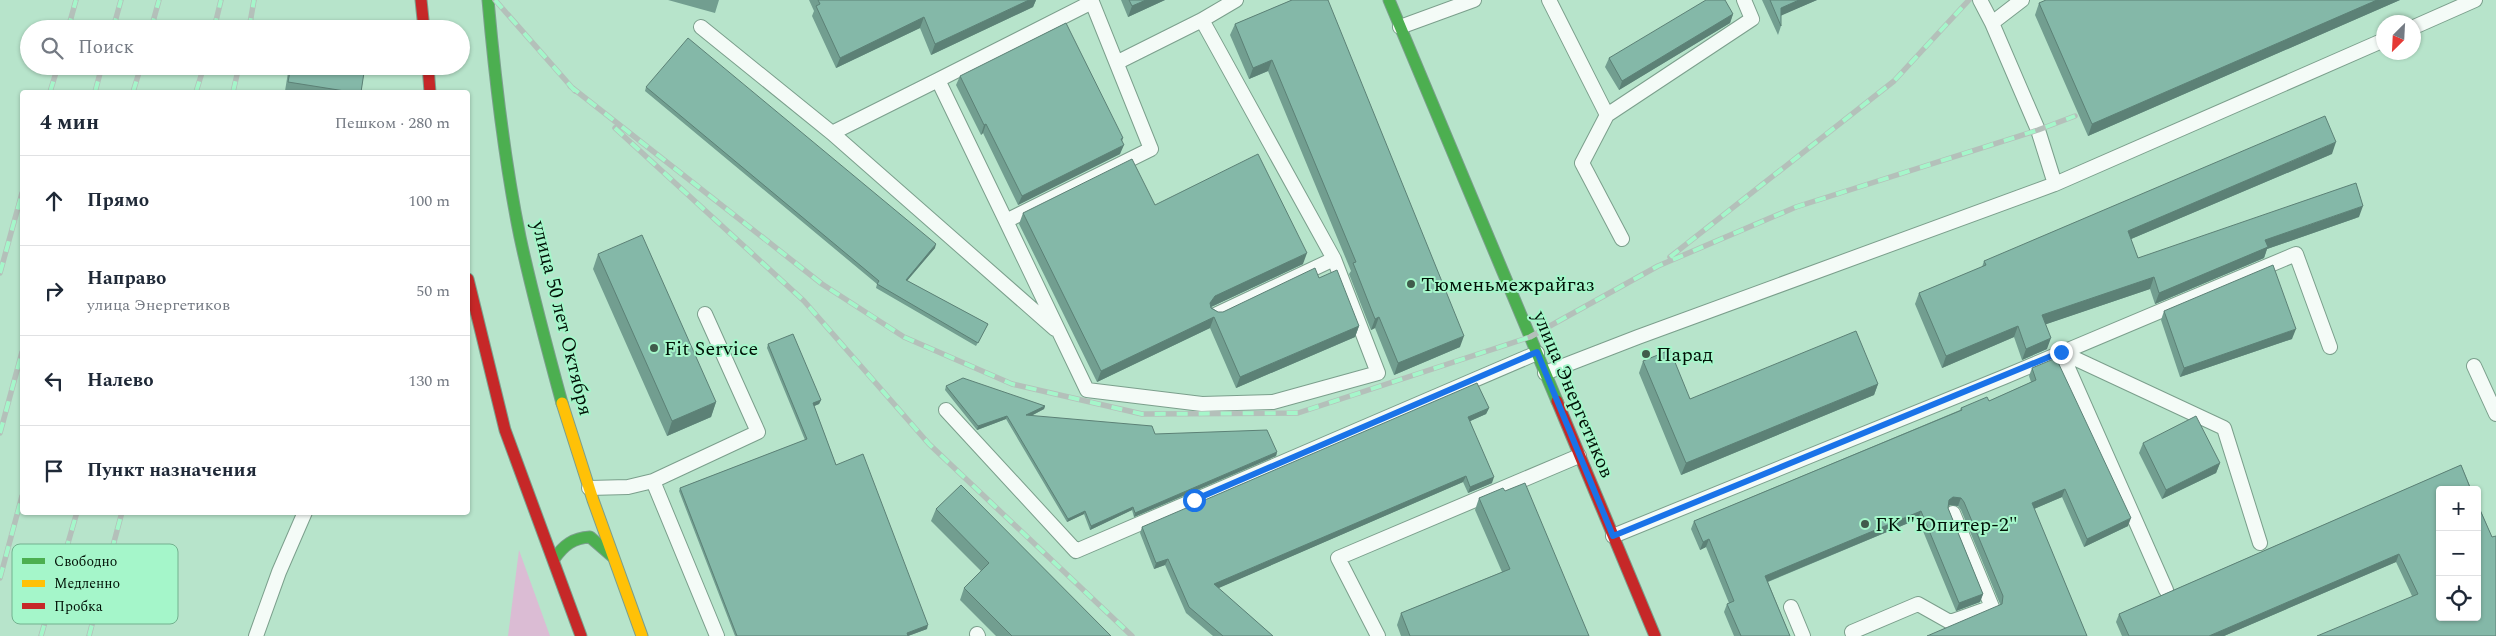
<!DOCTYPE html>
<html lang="ru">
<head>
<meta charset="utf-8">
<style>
  body { margin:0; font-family:Spectral,serif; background:#f2f2f3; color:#1f2937 }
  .controls { position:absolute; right:15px; bottom:15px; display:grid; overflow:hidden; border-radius:5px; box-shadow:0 1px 4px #0004 }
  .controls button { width:45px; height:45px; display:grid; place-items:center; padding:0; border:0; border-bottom:1px solid #e0e1e3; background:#fff; color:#1f2937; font:25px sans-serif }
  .compass { position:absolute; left:2376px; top:15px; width:45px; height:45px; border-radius:50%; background:#fff; box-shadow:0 1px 4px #0004; rotate:204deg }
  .stop { position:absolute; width:15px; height:15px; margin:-11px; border:4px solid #1a73e8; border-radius:50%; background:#fff }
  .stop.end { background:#1a73e8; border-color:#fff; box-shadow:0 1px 5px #0008 }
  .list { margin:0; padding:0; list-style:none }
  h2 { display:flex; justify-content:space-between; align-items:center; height:65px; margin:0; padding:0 20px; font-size:21px }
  h2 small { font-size:16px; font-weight:400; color:#747a83 }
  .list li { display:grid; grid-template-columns:32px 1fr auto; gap:15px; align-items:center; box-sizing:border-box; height:90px; padding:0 20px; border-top:1px solid #e0e1e3 }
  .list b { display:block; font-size:19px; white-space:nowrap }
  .list p { margin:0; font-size:16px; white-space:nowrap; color:#747a83 }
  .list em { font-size:16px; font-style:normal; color:#747a83 }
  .icon { flex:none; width:28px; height:28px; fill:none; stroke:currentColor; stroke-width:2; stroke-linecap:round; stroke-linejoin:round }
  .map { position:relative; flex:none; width:2496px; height:636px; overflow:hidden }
  .search { position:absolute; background:#fff; box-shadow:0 1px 4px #0004; left:20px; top:20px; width:450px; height:55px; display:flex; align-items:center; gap:12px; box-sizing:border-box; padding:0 18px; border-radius:28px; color:#747a83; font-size:19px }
  .panel { position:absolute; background:#fff; box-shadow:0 1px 4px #0004; left:20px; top:90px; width:450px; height:425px; border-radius:5px }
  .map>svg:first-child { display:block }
</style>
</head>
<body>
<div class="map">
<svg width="2496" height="636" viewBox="0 0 2496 636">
  <rect width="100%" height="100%" fill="#b7e4cb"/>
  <!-- grass -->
  <path fill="#dbbcd4" d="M519,550l31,86h-42z"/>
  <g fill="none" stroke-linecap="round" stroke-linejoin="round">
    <!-- lane casing -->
    <g stroke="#7b9f8c" stroke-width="16">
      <path id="lane" d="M1549,0l58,115 145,-96 -8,-19
        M1980,0l12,23
        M1092,2l59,147 -145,72 -68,-141z
        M1202,20l132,239 -119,56
        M701,27l131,106 106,-53
        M1400,27l74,-27
        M2414,27l61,-27
        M1118,62l84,-42 34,-20
        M1607,115l-25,48 40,76
        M832,133l223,196
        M2055,184l329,-144
        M1006,221l81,169 115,14 71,-2 105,-29 -44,-114
        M2474,366l22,48
        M1545,373l93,-36 417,-153 -17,-54 -46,-107 30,-23
        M946,410l130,141 461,-198
        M653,481l64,155
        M589,488l39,-1 25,-6 105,-49 -53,-118
        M1613,536l391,-159 292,-123 34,93
        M2166,590l-105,-238 163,76 36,115
        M1791,607l12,29
        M977,634l1,2
        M256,636l23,-64 26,-60
        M1378,636l-40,-78 241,-102
        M1854,636l-2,-4 66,-28 32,18 42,-15 -39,-94"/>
    </g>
    <!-- fast casing -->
    <g stroke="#7b9f8c" stroke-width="13">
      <path id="fast" d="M488,0c7,79 16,159 32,237 12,56 27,111 42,166
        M1389,0l168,401
        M554,559c10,-14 19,-21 36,-22l22,19"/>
    </g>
    <!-- slow casing -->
    <g stroke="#7b9f8c" stroke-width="13">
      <path id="slow" d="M562,403l31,97 49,136"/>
    </g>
    <!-- jam casing -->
    <g stroke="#7b9f8c" stroke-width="13">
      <path id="jam" d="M421,0l3,29
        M428,66l2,26
        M468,279l37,151 76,206
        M1557,401l98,235"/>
    </g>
    <!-- lane -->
    <use href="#lane" stroke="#f4fbf7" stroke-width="14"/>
    <!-- fast -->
    <use href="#fast" stroke="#4caf50" stroke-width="11"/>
    <!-- slow -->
    <use href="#slow" stroke="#ffc107" stroke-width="11"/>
    <!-- jam -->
    <use href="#jam" stroke="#c62828" stroke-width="11"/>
    <!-- rail casing -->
    <g stroke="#b4c0ba" stroke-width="5.5">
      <path id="rail" d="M495,0l80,91
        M68,29l8,-29
        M113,29l8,-29
        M151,29l8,-29
        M214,29l7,-29
        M249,29l5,-29
        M570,86l252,198 82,53 108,47 130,30 156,-1 232,-76 128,-71 138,-59 242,-77 37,-14
        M50,92l8,-26
        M95,92l7,-26
        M133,92l8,-26
        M196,92l8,-26
        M233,92l6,-26
        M615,128l189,173 125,143 203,192
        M1670,257l224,-176 75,-81
        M0,273l22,-80
        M0,433l22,-81
        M0,578l22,-82
        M41,636l36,-124
        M89,636l33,-124"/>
    </g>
    <!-- rail -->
    <use href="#rail" stroke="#a5f6ca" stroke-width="4" stroke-dasharray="11" stroke-linecap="butt"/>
  </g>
  <!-- wall -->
  <path fill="#729e90" d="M668,0h51l-4,13z
    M809,0h227l-3,7 -102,48 -11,-27 -84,40 -24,-52 2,-5z
    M1121,0h44l-37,17z
    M1292,0l168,347 -66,28 -19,-47 -4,2 -22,-56 2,-3 -83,-200 -19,8 -19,-44 5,-11z
    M1762,0h55l-36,15v11l-3,9z
    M2400,0l-312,136 -53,-121 4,-12z
    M1733,14l-3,9 -111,67 -14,-23 4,-9z
    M289,66h76l-4,26h-69l-7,-1z
    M960,76l162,66 -2,12 -102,51 -35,-72 -2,2 -25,-50z
    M646,87l289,161 -28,33 81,43 -12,22 -100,-58 1,-4 -232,-193z
    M2332,154l-201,85 7,19 221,-41 -92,32 -3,9 -109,46 -5,-15 -104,35 1,25 -25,11 -8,-23 -72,31 -27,-64 4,-11 63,-26 2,-6z
    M1155,205l148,59 -92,43 7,5h5l96,-34 40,48 -4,11 -119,51 -26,-60 -113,54 -78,-158 4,-11z
    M598,254l118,148 -5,15 -44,19 -74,-167z
    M2164,311l128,28 -112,38 -19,-57z
    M768,344l53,56 -2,4 -5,2 22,59 91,164 -19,7h-173l-56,-145 1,-3 125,-48 -38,-92z
    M1643,361l47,38 188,-15 -4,11 -193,80 -42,-102z
    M2032,368l96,158 -44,21 -22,-50 -28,12 53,127 -87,-31v-1l-39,-94 -3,-4 -8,-1 -2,1v2l35,86 -3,8 -24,9 -38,-92 -150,63 22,54h-56l-10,-24 3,-8 2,-1 -23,-56 -6,3 -9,-21 3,-8 266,-111 1,-2 28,-7 42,-19 -2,-6z
    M946,386l99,20 -1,3 -13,7 246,36 -1,4 -142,61 -2,-7 -42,20 -6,-16 -17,8 -61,-103 -29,11 -32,-40z
    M1489,408l-3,6 -16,7 22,62 -24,10 -5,-11 -245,106 55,48h-60l-27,-23 -21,-48 -11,4 -14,-36 2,-6z
    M2143,443l77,20 -4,10 -54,26 -23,-46z
    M2461,465l31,72 4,99 -84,-40 -16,-34 -172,74h-102l-6,-14 3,-8z
    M1505,491l84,145h-188l-4,-11 4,-12 101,-41 -27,-62 4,-12z
    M936,509l175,127h-115l-36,-36 4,-12 17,-17 -50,-50z"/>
  <!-- shaded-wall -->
  <path fill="#5c8176" d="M1029,0h7l-3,7 -102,48 4,-11z
    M1146,0h19l-37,17 4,-11z
    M1799,0h18l-39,17 3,-9z
    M2377,0h23l-312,136 4,-12z
    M1733,14l-3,9 -111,67 3,-9z
    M924,17l-4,11 -84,40 4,-10z
    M1272,60l-4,11 -19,8 4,-11z
    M986,124l-3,9 -2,2 3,-10z
    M1123,138l-3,9 4,-2 -4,9 -102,51 4,-9z
    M2336,142l-4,12 -208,88 4,-11z
    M2363,206l-4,11 -92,32 -3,9 -109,46 4,-11 106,-53z
    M936,244l-1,4 -30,35 1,-3z
    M1307,253l-4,11 -92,43 -1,-4 5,-7z
    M2154,277l-4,12 -112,38 4,-12z
    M1214,317l-4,11 -113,54 4,-11z
    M1379,317l-4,11 -4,2 4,-11z
    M1359,326l-4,11 -119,51 4,-11z
    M2018,326l-4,11 -72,31 4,-12z
    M2296,329l-4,10 -112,38 4,-9z
    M1464,336l-4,11 -66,28 4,-12z
    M2051,338l-4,11 -25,11 4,-11z
    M1878,384l-4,11 -193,80 5,-12z
    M821,400l-2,4 -7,3 1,-4z
    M716,402l-5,15 -44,19 5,-15z
    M1045,406l-1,3 -19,10 1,-4z
    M1489,408l-3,6 -20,9 2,-6z
    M1007,416l-1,3 -29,11 1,-4z
    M1277,452l-1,4 -142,61 1,-4z
    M2220,463l-4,10 -54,26 4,-9z
    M1466,476l-3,6 -251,109 2,-7z
    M1494,477l-2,6 -24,10 2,-6z
    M2065,489l-3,8 -33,14 3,-8z
    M1953,497l8,1 -3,8 -8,-1 -4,3 3,-8z
    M1133,507l-1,3 -42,20 1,-4z
    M1085,511l-1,3 -17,8 1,-3z
    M1921,511l-3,8 -156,65 3,-8z
    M2131,518l-3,8 -44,21 3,-8z
    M1709,539l-3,8 -6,3 3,-8z
    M2399,554l-3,8 -172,74h-15z
    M1168,559l-3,6 -11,4 2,-6z
    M1983,594l-3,8 -24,9 3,-8z
    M928,625l-1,4 -19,7 -1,-3z"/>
  <!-- building -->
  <path fill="#84b8a8" stroke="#5c8176" d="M818,0h211l-94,44 -11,-27 -84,41 -24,-52 4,-2z
    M1129,0h17l-14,6z
    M1292,0h36l136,336 -66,27 -19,-46 -4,2 -22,-56 3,-1 -84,-202 -19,8 -18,-44z
    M1706,0h19l8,14 -111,67 -13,-23z
    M1770,0h29l-18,8v18z
    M2046,0h331l-285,124 -53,-121z
    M1066,23l57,115 -2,1 3,6 -102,51 -36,-72 -2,1 -24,-49z
    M298,24l30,5h-31z
    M688,38l248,206 -30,36 82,44 -10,19 -101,-59 2,-3 -233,-194z
    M291,66h74l-4,26h-10l-63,-10z
    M2325,116l11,26 -208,89 10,27 218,-75 7,23 -98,34 3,7 -109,46 -5,-16 -112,38 9,23 -25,11 -8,-23 -72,30 -27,-63 67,-28 -2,-4z
    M1258,154l49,99 -92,43 -5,7 1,5 7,4h5l92,-44 4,10 18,-8 22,56 -119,51 -26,-60 -113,54 -78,-158 109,-54 23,46z
    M642,235l74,167 -44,19 -74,-167z
    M2273,265l23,64 -112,39 -20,-57z
    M1856,331l22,53 -192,79 -43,-102 27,-11 20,49z
    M793,334l28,66 -8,3 23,62 27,-11 65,171 -21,8 1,3h-171l-57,-148 127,-49 -39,-95z
    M2056,358l75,160 -44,21 -22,-50 -33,14 55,133h-160l75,-32 1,-8 -39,-94 -3,-4 -8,-1 -4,3 -1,8 35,86 -24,9 -38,-92 -156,65 25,60h-49l-14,-32 7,-3 -25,-62 -6,3 -9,-21 268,-111 -1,-2 26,-11 2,4 47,-21 -4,-12z
    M963,378l82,28 -19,9 126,11 3,8 112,-4 10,22 -142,61 -2,-6 -42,19 -6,-15 -17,8 -61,-103 -29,10 -32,-40z
    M1477,383l12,25 -21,9 26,60 -24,10 -4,-11 -252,108 59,52h-50l-34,-29 -21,-48 -12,4 -14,-36z
    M2196,416l24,47 -54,27 -23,-47z
    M2461,465l10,25h-31v127h37v-114l15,34 4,-1v100h-179l101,-42 -19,-40 -190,82h-80l-10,-22z
    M1525,483l64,153h-179l-9,-23 109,-44 -31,-71 24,-10 2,3z
    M961,485l150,151h-99l-48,-48 25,-25 -53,-54z"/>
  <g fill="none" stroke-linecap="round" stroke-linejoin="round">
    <!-- route -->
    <path stroke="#1a73e8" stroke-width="6" d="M1194,500l343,-148 76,184 448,-184"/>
  </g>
  <!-- markers -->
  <g fill="#405b4b" stroke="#a5f6ca" stroke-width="2">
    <circle cx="1411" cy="284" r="5"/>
    <circle cx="654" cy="348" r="5"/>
    <circle cx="1646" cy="354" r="5"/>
    <circle cx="1865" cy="524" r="5"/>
  </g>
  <g text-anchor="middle" stroke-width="4" stroke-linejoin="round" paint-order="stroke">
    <!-- poi labels -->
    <g font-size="20" fill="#001106" stroke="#a5f6ca" text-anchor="start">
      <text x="1421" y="291">Тюменьмежрайгаз</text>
      <text x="664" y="355">Fit Service</text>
      <text x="1656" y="361">Парад</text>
      <text x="1875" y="531">ГК "Юпитер-2"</text>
    </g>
    <!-- street labels -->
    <g font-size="20" fill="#001106" stroke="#a5f6ca">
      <text transform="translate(563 318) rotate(76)" y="7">улица 50 лет Октября</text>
      <text transform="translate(1574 394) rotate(67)" y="7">улица Энергетиков</text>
    </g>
  </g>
  <!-- legend -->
  <rect x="12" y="544" width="166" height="80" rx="8" fill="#a5f6ca" stroke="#73b18f" stroke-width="1"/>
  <rect x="22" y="558" width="23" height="6" fill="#4caf50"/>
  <rect x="22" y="580" width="23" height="7" fill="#ffc107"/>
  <rect x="22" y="603" width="23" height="6" fill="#c62828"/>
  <g font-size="14" fill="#001106">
    <text x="54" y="566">Свободно</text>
    <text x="54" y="588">Медленно</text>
    <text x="54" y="611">Пробка</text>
  </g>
</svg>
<div class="controls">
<button>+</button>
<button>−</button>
<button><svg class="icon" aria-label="locate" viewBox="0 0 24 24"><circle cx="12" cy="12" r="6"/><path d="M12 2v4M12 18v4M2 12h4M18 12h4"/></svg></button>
</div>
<svg class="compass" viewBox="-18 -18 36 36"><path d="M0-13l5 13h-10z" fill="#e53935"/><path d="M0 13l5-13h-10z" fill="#747a83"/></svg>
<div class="stop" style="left:1194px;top:500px"></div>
<div class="stop end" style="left:2061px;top:352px"></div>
<div class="search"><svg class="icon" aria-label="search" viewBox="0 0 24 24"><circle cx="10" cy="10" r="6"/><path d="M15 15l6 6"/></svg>Поиск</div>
<section class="panel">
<h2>4 мин<small>Пешком · 280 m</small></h2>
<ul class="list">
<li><svg class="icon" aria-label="ahead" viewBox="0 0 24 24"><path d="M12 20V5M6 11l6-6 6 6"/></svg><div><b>Прямо</b></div><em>100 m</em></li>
<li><svg class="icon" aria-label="right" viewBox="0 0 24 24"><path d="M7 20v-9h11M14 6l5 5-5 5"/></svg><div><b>Направо</b><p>улица Энергетиков</p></div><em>50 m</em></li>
<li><svg class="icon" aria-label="left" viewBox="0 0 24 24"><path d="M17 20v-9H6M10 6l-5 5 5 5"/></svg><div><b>Налево</b></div><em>130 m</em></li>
<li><svg class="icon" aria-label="arrive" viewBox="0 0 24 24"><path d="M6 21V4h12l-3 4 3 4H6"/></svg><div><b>Пункт назначения</b></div></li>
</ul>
</section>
</div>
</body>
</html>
